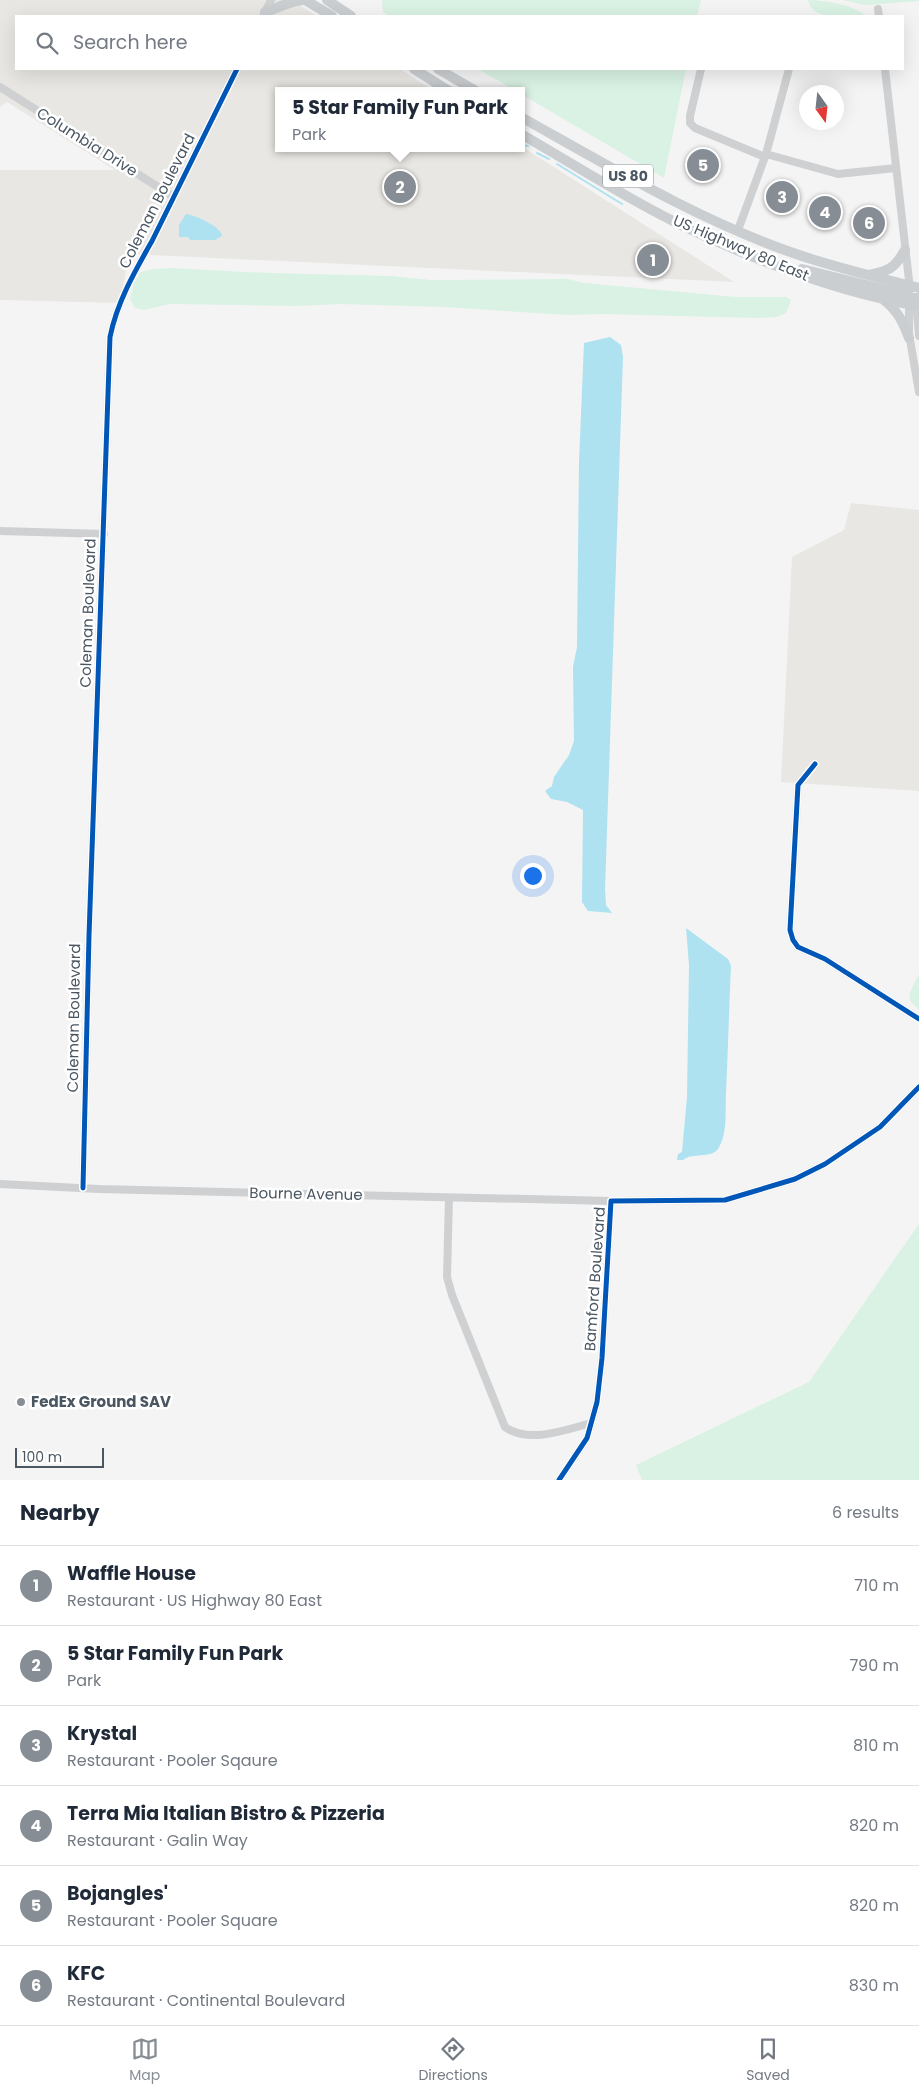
<!DOCTYPE html>
<html lang="en">
<head>
<meta charset="utf-8">
<style>
  body { margin:0; font-family:Poppins,sans-serif; background:#f6f6f7; color:#1f2937 }
  .compass { position:absolute; left:799px; top:85px; width:45px; height:45px; border-radius:50%; background:#fff; box-shadow:0 5px 20px #0002; rotate:165deg }
  .scale { position:absolute; left:15px; bottom:12px; width:89px; box-sizing:border-box; padding-left:5px; border:2px solid #4a5661; border-top:0; font-size:14px; line-height:18px; white-space:nowrap; color:#4a5661; -webkit-text-stroke:4px #fff; paint-order:stroke }
  .you { position:absolute; left:532px; top:875px; width:18px; height:18px; margin:-12px; border:4px solid #fff; border-radius:50%; background:#1a73e8; box-shadow:0 0 0 8px #1a73e833 }
  .badge { display:grid; place-items:center; width:32px; height:32px; border-radius:50%; background:#868d94; color:#fff; font-size:16px; font-weight:700 }
  .pin { position:absolute; translate:-50% -50%; border:2px solid #fff; box-shadow:0 1px 5px #0006 }
  .popup { position:absolute; left:275px; top:87px; width:250px; height:65px; box-sizing:border-box; display:grid; place-content:center; border-radius:0px; background:#fff; filter:drop-shadow(0 1px 4px #0005); font-size:16px; white-space:nowrap; color:#747a83 }
  .popup b { font-size:19px; color:#1f2937 }
  .popup::after { content:''; position:absolute; left:50%; top:100%; margin-left:-10px; border:10px solid transparent; border-top-color:#fff }
  .list { margin:0; padding:0; list-style:none }
  h2 { display:flex; justify-content:space-between; align-items:center; height:65px; margin:0; padding:0 20px; font-size:21px }
  h2 small { font-size:16px; font-weight:400; color:#747a83 }
  .list li { display:grid; grid-template-columns:32px 1fr auto; gap:15px; align-items:center; box-sizing:border-box; height:80px; padding:0 20px; border-top:1px solid #e0e1e3 }
  .list b { display:block; font-size:19px; white-space:nowrap }
  .list p { margin:0; font-size:16px; white-space:nowrap; color:#747a83 }
  .list em { font-size:16px; font-style:normal; color:#747a83 }
  .icon { flex:none; width:28px; height:28px; fill:none; stroke:currentColor; stroke-width:2; stroke-linecap:round; stroke-linejoin:round }
  .map { position:relative; flex:none; width:919px; height:1480px; overflow:hidden }
  .search { position:absolute; background:#fff; box-shadow:0 5px 20px #0002; left:15px; right:15px; top:15px; height:55px; display:flex; align-items:center; gap:12px; box-sizing:border-box; padding:0 18px; border-radius:0px; color:#747a83; font-size:19px }
  .sheet { height:545px; background:#fff }
  nav { display:flex; justify-content:space-around; align-items:center; box-sizing:border-box; height:70px; border-top:1px solid #e0e1e3; background:#fff; font-size:14px; color:#747a83 }
  nav a { display:grid; justify-items:center; gap:2px }
  nav .on { color:#868d94 }
  .map>svg:first-child { display:block }
</style>
</head>
<body>
<div class="map">
<svg width="919" height="1480" viewBox="0 0 919 1480">
  <rect width="100%" height="100%" fill="#f4f4f4"/>
  <!-- commercial -->
  <path fill="#e8e7e3" d="M0,0h292l25,16h-301v53h384l34,22h-155v57h242v-2l213,136 -605,-28 -9,49 -120,-3v-130h115l-108,-68 -7,5z
    M851,503l68,7v281l-138,-9 11,-225 52,-27z"/>
  <!-- green -->
  <path fill="#d9f2e3" d="M382,0h319l-4,16h-308l-6,-4z
    M808,0c17,0 46,5 58,16 -17,0 -53,7 -58,-16z
    M843,0h76v1l-54,4z
    M478,69h208l-22,109 -143,-84v-3h-5z
    M171,268l97,5 123,3 40,4 137,-1 16,4 152,14h50l5,3 -5,13 -9,4 -19,1 -155,-4 -36,1 -123,-8 -103,-3 -44,2 -127,-2 -26,6 -9,-2 -5,-9 4,-16 7,-11 12,-3z
    M919,974v36l-9,-9v-9z
    M919,1224v256h-277l-6,-15 173,-83z"/>
  <!-- water -->
  <path fill="#aee2f0" d="M186,214c9,1 36,13 36,22l-7,4h-25l-2,-3h-9v-12z
    M610,337l11,8 2,12 -18,532 1,16 6,8 -24,-2 -6,-9 1,-92 -16,-8 -16,-3 -6,-8 7,-5 2,-9 15,-22 5,-14 -1,-74 4,-20 2,-185 5,-119z
    M686,928l42,31 3,7c-2,43 -3,85 -5,127 -1,17 2,41 -8,56 -7,10 -26,3 -35,11h-6l1,-6 4,-2 5,-55 2,-132z"/>
  <g fill="none" stroke-linecap="round" stroke-linejoin="round">
    <!-- stream -->
    <path stroke="#aee2f0" stroke-width="2" d="M521,145l7,1
      M537,153l12,6
      M557,164l65,40"/>
    <!-- minor -->
    <path stroke="#ced0d2" stroke-width="8" d="M878,9l1,7
      M264,14l7,-14
      M701,69l-11,47v7l5,5 70,29
      M885,69l25,220
      M0,87l174,110
      M766,154l72,20 58,-6
      M738,230l28,-76 23,-85
      M909,300v34l10,58
      M916,302l3,34
      M0,531l104,3
      M815,764l-17,21 -8,145 3,10 5,7 27,12 94,60
      M0,1184l99,5 512,12
      M83,1188l6,-252 21,-599c7,-35 25,-66 42,-96l85,-172
      M449,1198l-2,79 5,18 53,132c24,17 60,3 86,-4
      M559,1480l28,-42 10,-36 5,-44 9,-157 114,-1 70,-21 30,-15 55,-37 39,-40"/>
    <!-- major -->
    <path stroke="#caced1" stroke-width="10" d="M305,0l27,16
      M327,0l24,16
      M265,12c15,-4 20,-10 38,-12
      M414,69l35,22
      M438,69l38,22
      M521,117c91,51 182,106 281,139 39,13 78,22 117,32
      M521,134c54,31 106,65 162,92 74,35 155,67 236,80
      M802,269l100,25 6,-2 2,-6
      M869,275c20,-4 26,-7 36,-25
      M884,300c14,11 19,22 25,38
      M909,305l5,-7h5"/>
    <!-- cycleway casing -->
    <g stroke="#fff" stroke-width="8">
      <path id="cycleway" d="M815,764l-17,21 -8,145 3,10 5,7 27,12 94,60
        M83,1188l6,-252 21,-599c7,-35 25,-66 42,-96l85,-172
        M559,1480l28,-42 10,-36 5,-44 9,-157 114,-1 70,-21 30,-15 55,-37 39,-40"/>
    </g>
    <!-- cycleway -->
    <use href="#cycleway" stroke="#0057b8" stroke-width="5"/>
  </g>
  <!-- markers -->
  <circle fill="#868d94" stroke="#fff" stroke-width="2" cx="21" cy="1402" r="5"/>
  <g text-anchor="middle" stroke-width="5" stroke-linejoin="round" paint-order="stroke">
    <!-- shield labels -->
    <rect fill="#fff" stroke="#808990" stroke-width="1" x="603" y="164.5" width="50" height="23" rx="4"/>
    <g font-size="14" font-weight="bold" fill="#4a5661">
      <text x="628" y="181">US 80</text>
    </g>
    <!-- street labels -->
    <g font-size="15" fill="#4a5661" stroke="#fff">
      <text transform="translate(87 142) rotate(32)" y="5">Columbia Drive</text>
      <text transform="translate(157 201) rotate(-63)" y="5">Coleman Boulevard</text>
      <text transform="translate(741 248) rotate(23)" y="5">US Highway 80 East</text>
      <text transform="translate(88 613) rotate(-88)" y="5">Coleman Boulevard</text>
      <text transform="translate(74 1018) rotate(-89)" y="5">Coleman Boulevard</text>
      <text transform="translate(306 1194) rotate(1)" y="5">Bourne Avenue</text>
      <text transform="translate(595 1279) rotate(-86)" y="5">Bamford Boulevard</text>
    </g>
    <!-- poi labels -->
    <g font-size="15" font-weight="bold" fill="#4a5661" stroke="#fff" text-anchor="start">
      <text x="31" y="1407">FedEx Ground SAV</text>
    </g>
  </g>
</svg>
<svg class="compass" viewBox="-18 -18 36 36"><path d="M0-13l5 13h-10z" fill="#e53935"/><path d="M0 13l5-13h-10z" fill="#747a83"/></svg>
<div class="scale">100 m</div>
<div class="you"></div>
<div class="pin badge" style="left:653px;top:260px">1</div>
<div class="pin badge" style="left:400px;top:187px">2</div>
<div class="popup"><b>5 Star Family Fun Park</b>Park</div>
<div class="pin badge" style="left:782px;top:197px">3</div>
<div class="pin badge" style="left:825px;top:212px">4</div>
<div class="pin badge" style="left:703px;top:165px">5</div>
<div class="pin badge" style="left:869px;top:223px">6</div>
<div class="search"><svg class="icon" aria-label="search" viewBox="0 0 24 24"><circle cx="10" cy="10" r="6"/><path d="M15 15l6 6"/></svg>Search here</div>
</div>
<section class="sheet">
<h2>Nearby<small>6 results</small></h2>
<ul class="list">
<li><span class="badge">1</span><div><b>Waffle House</b><p>Restaurant · US Highway 80 East</p></div><em>710 m</em></li>
<li><span class="badge">2</span><div><b>5 Star Family Fun Park</b><p>Park</p></div><em>790 m</em></li>
<li><span class="badge">3</span><div><b>Krystal</b><p>Restaurant · Pooler Sqaure</p></div><em>810 m</em></li>
<li><span class="badge">4</span><div><b>Terra Mia Italian Bistro &amp; Pizzeria</b><p>Restaurant · Galin Way</p></div><em>820 m</em></li>
<li><span class="badge">5</span><div><b>Bojangles'</b><p>Restaurant · Pooler Square</p></div><em>820 m</em></li>
<li><span class="badge">6</span><div><b>KFC</b><p>Restaurant · Continental Boulevard</p></div><em>830 m</em></li>
</ul>
</section>
<nav>
<a class="on"><svg class="icon" aria-label="map" viewBox="0 0 24 24"><path d="M3 6l6-2 6 2 6-2v14l-6 2-6-2-6 2zM9 4v14M15 6v14"/></svg>Map</a>
<a><svg class="icon" aria-label="directions" viewBox="0 0 24 24"><path d="M12 3l9 9-9 9-9-9zM9 14v-3h6M13 9l2 2-2 2"/></svg>Directions</a>
<a><svg class="icon" aria-label="saved" viewBox="0 0 24 24"><path d="M7 4h10v16l-5-4-5 4z"/></svg>Saved</a>
</nav>
</body>
</html>
